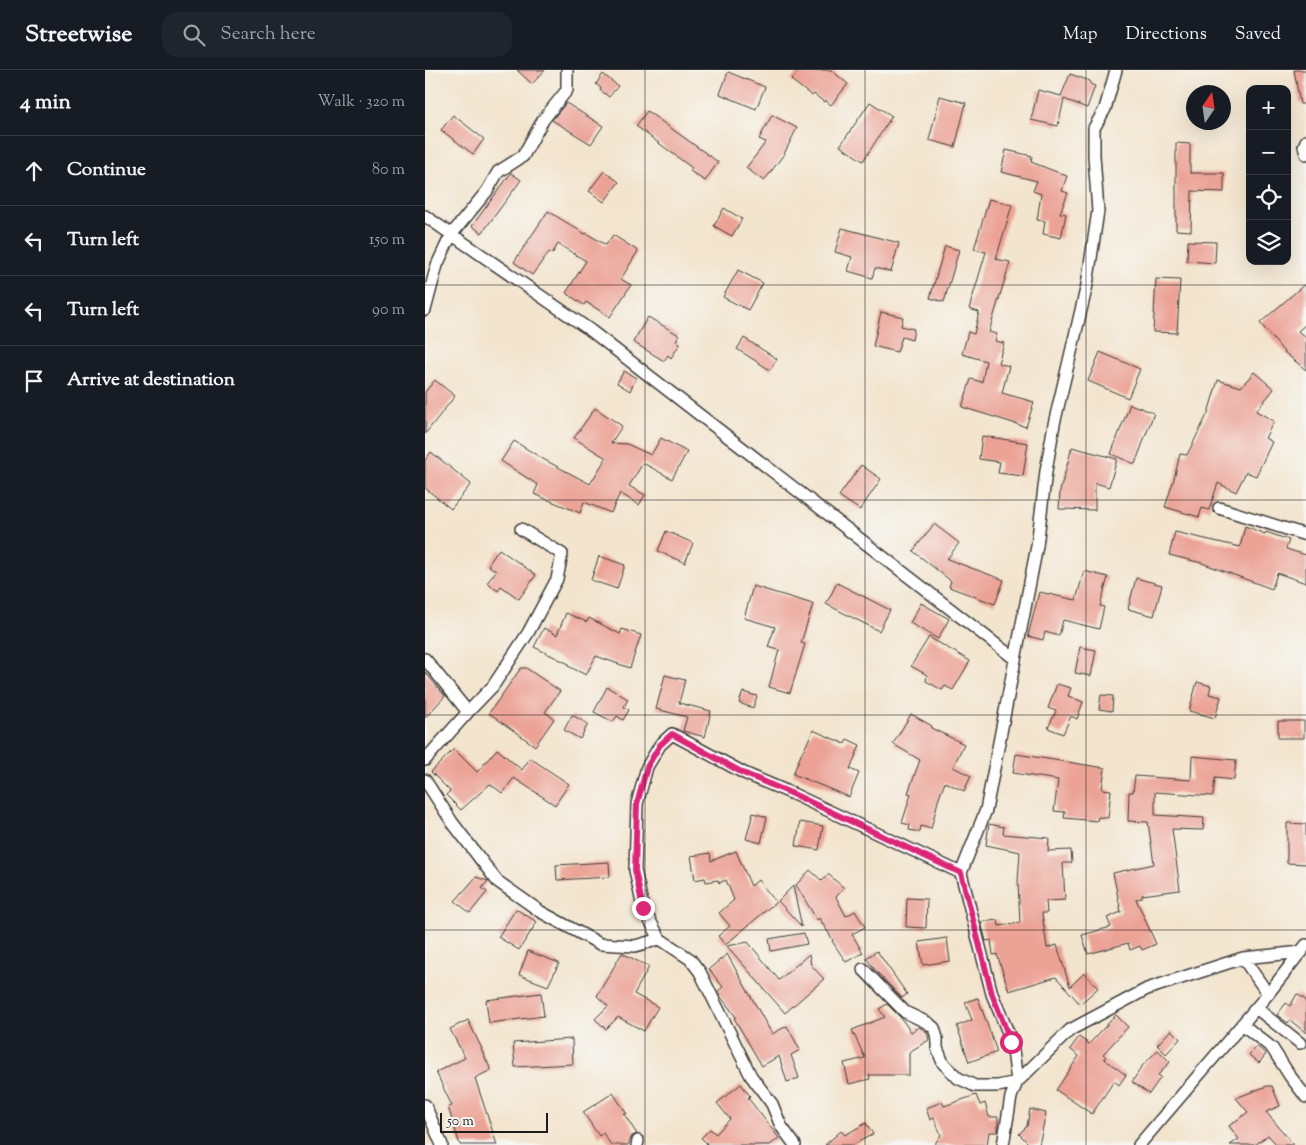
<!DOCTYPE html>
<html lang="en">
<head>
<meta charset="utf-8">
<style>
  body { margin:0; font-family:"Sorts Mill Goudy",serif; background:#20242c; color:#f1f3f6 }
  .controls { position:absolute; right:15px; top:15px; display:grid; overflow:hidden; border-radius:10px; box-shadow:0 5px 20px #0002 }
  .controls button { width:45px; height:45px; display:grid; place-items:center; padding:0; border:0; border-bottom:1px solid #363941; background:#171b24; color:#f1f3f6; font:25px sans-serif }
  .compass { position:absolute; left:761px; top:15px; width:45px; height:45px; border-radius:50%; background:#171b24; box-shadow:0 5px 20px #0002; rotate:13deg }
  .scale { position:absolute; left:15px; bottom:12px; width:108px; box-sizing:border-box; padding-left:5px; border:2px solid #1c1c1c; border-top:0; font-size:14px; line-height:18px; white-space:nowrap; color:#1c1c1c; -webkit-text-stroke:4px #f6f6f2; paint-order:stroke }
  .stop { position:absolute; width:15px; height:15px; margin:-11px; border:4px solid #db2777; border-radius:50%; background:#fff }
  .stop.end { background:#db2777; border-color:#fff; box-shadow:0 1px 5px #0008 }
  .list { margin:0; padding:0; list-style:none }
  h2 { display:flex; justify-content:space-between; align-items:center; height:65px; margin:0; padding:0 20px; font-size:21px }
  h2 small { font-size:16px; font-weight:400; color:#9ea1a6 }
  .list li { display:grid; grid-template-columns:32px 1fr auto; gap:15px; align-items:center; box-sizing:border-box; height:70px; padding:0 20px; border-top:1px solid #363941 }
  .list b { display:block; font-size:19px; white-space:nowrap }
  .list em { font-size:16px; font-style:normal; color:#9ea1a6 }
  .icon { flex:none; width:28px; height:28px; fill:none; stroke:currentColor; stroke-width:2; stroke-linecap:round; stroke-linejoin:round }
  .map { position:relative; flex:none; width:881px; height:1075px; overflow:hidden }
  header { display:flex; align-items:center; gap:30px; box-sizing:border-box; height:70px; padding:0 25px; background:#171b24; border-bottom:1px solid #363941 }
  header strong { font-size:24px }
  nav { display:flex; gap:28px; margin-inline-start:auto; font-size:18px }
  .search { width:350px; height:45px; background:#20242c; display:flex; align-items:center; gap:12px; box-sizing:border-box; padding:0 18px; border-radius:15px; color:#9ea1a6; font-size:19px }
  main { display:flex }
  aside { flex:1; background:#171b24 }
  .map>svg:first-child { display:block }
</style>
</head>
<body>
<header>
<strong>Streetwise</strong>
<div class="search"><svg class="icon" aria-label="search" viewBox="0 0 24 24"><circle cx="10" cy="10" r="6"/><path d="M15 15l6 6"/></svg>Search here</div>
<nav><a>Map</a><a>Directions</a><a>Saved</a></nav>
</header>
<main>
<aside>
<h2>4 min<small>Walk · 320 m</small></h2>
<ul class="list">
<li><svg class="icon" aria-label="ahead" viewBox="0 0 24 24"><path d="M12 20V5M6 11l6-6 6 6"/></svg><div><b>Continue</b></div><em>80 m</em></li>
<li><svg class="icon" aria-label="left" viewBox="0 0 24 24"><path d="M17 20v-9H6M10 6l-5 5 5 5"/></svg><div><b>Turn left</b></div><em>150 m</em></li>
<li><svg class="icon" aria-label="left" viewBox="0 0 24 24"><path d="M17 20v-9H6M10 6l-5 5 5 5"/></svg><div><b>Turn left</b></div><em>90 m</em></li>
<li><svg class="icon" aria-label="arrive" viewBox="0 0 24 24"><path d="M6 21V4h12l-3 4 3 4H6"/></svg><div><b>Arrive at destination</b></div></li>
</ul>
</aside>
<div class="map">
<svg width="881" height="1075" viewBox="0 0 881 1075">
  <rect width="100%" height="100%" fill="#f6f6f2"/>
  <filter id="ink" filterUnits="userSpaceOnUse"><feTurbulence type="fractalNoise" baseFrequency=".02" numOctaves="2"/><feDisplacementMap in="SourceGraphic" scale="10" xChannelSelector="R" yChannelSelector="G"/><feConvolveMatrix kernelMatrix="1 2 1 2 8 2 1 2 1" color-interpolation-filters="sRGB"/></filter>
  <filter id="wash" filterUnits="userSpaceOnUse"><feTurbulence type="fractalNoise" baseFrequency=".0096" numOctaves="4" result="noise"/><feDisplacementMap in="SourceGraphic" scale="20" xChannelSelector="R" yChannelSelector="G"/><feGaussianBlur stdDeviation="1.12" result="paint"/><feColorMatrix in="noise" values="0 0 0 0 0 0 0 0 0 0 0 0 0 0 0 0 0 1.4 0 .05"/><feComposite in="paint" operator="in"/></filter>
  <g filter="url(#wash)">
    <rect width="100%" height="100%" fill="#f3e4cd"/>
    <g id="blocks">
      <!-- building -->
      <path fill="#eca396" d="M92,0h28l-13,14z
        M374,0h32l17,14 -17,21 -6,-5 -1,2 -10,-8 -2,2 -21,-16z
        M869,0h12v34h-6z
        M303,2l37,15 -9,22 -36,-15z
        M178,4l15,12 -9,11 -9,-7 1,-2 -5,-4z
        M645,4l20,7v3l5,2 -8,22 -23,-9 -6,27 -27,-6 7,-30 23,6z
        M515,26l26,7 -11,44 -26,-7z
        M445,32l22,14 -29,45 -23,-15z
        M141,33l37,23 -12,18 -39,-24z
        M222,41l71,51 -13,19 -15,-10 2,-3 -56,-42z
        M28,45l31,24 -11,15 -32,-24z
        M347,45l25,13 -13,26 -20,27 -18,-13 20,-26 -7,-3z
        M751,73l14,1v29h34v19l-32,-1 -1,40 -15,-1z
        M581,80l26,6 -1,6 36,14 -5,15 6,2 -8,20 6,1 -5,24 -18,-4 2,-13 -8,-1 4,-26 -8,-3 4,-10 -36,-9z
        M179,101l15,11 -15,20 -15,-11z
        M86,103l10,7 -39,53 -10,-7z
        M564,129l23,6 -16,54 14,3 -21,70 8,2 -2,7 9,2 -6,20 11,3 -7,27 32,9 -8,25 -64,-20 9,-28 11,3 4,-21 -24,-7 6,-22 6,2 5,-22 -10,-3 17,-57 -12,-3z
        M299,138l18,11 -10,17 -18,-10z
        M123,141l37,23 1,-1 20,12 7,-10 25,16 -17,28 10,6 -21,32 -24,-15 -2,3 -18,-12 20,-32 -28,-17 -6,10 -3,-2 -17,23 -18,-13z
        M417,158l57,15 -8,29 -16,-4 -3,10 -24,-7 4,-14 -17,-5z
        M763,171l28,1 -1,21 -28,-2z
        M520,176l14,4 -15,52 -14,-4z
        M313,200l25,13 -15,27 -25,-13z
        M731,209l24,1 -3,53 -24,-1z
        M881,213v41l-8,7 8,7v32l-22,-18 -24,-29z
        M456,242l22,5 -2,9 13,3 -2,11 -10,-3 -5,15 -24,-6z
        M223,247l31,18 -3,6 4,3 -9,14 -3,-3 -4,6 -31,-19z
        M319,268l33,21 -7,11 -33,-21z
        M675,282l40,17 -12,29 -40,-17z
        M199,301l12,7 -6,13 -13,-8z
        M829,302l20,17 -18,22 18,10 -9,17 7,4 -16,34 -10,-4 -10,20 -18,-9 -9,27 -7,-2 -3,9 -34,-10 9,-28 6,-25 7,1 21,-42 10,-33 23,7z
        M10,310l20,16 -30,38v-42z
        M705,334l24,9 -19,51 -24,-10z
        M170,338l27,18 -11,17 16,1 24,11 10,-17 26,14 -15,27 -29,-16 -14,23 16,9 -6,10 -19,-12 -9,20 -27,-11 -4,11 -46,-19 4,-9 -37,-24 13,-20 29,18 47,25 16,-26 -32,-20z
        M557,366l46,7 -5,33 -25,-3 2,-11 -21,-3z
        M647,377l45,12 -8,28 -14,-4v27l-36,-1 1,-18z
        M6,382l40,32 -20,25 -26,-21v-28z
        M436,395l20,14 -21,31 -21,-14z
        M509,454l25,19 -12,16 57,21 -9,24 -46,-17 2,-6 -38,-30z
        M820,456l20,8 1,-2 23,8 -3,9 20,6v28l-29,-10 -5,16 -70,-26 -33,-8 6,-23 65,15z
        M241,461l27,12 -8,20 -27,-12z
        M74,479l37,26 -17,24 -18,-13 -3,5 -11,-8 9,-12 -8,-6z
        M174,486l26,9 -8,24 -26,-9z
        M659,501l24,6 -8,29 4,1 -5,22 -36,-9 -4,16 -14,-4 -2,8 -15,-4 11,-44 37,8z
        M711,508l26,7 -8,31 -26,-7z
        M412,513l53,27 -11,21 -53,-27z
        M328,516l60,18 -12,39 4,1 -15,49 -21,-6 10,-37 -11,-3 7,-20 -31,-9z
        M496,533l28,16 -11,20 -28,-16z
        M141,543l21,9 2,-4 31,16 2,-5 19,6 -11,33 -34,-12 -10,19 -18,-9 1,-2 -35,-17 10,-19 13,7z
        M504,567l41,24 -17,29 -8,-4 -3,4 -16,-9 1,-6 -16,-9z
        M655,577l16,3 -5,26 -16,-3z
        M96,598h5l34,23 -15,21 9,7 -19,27 -46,-33z
        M0,602l20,24 -20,22z
        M240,605l20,5 -6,23 32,8 -6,26 -22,-6 4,-14 -31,-8z
        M772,612l14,4 -2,8 12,3 -6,21 -26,-7z
        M632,614l14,4 -3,8 15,6 -6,17 -6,-3 -8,18 -15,-6 8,-17 -8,-3z
        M182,617l21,12 -4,8 5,3 -6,10 -6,-4 -4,6 -19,-10z
        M318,622l14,4 -4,12 -14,-5z
        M676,625l12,1 -1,15 -13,-2z
        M486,644l21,12 -1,2 33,16 -11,23 18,9 -7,15 -19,-9 -7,19 -7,28 -10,-3 -1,6 -11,-2 1,-5 -8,-2 9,-29 -3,-1 12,-33 -27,-16z
        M147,645l16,9 -8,15 -16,-9z
        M853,651h26v17h-26z
        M388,660l32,14 2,-5 13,6 -10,24 9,4 -10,24 -56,-23 10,-24h1z
        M29,679l23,23 20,-23 25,21 8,-12 39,26 -14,21 -41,-27 -12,15 -12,-9 -29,26 -15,-15 4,-4 -19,-19z
        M591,684l89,14 -3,21 9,1 -3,28 -10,-1 -1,4 -33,-3 1,-6 -11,-1 4,-31 -45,-7z
        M767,686l44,4 -2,20 -19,-2 -2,18 -58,-4v23l49,3 -1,12 -31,-1 8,61 -38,5v3l-6,1 20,45 -14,6 -2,-4 -10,4 -2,-7 -40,11 -6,-19 29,-8 -4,-9 14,-6 -8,-39 41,-9 -6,-42 -20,-1 1,-29h4l2,-16 56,4z
        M328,743l14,4 -6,26 -15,-4z
        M375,752l23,4 -4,24 -23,-4z
        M862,753l19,1v40l-19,-1z
        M564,754l15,3 -1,7 46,4 -1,13 23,-1 1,13h-9l2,37 -19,1 1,12h-5l5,35 10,-3 13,42 14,-14 14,15 -18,16 -24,-27 -47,14 -12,-37 -4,1 -2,-15 -5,1 -5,-19 17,-2 1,6 21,-3 -2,-41 2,-30 -34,-7z
        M311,781l15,35 7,-6 18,22 -51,43 -7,-9 12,-10 -11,-13 15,-13 -8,-20 -7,3 -1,-3 -12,2 -1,-4 -10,2 -4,-24 19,-3 1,8z
        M184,792l1,15 -53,3 -1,-15z
        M385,800l12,11 6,-7 16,14 -8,9 10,19 9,-5 10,16 -13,7 11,19 -17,9 -14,-21 1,-1 -14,-22 -2,2 -21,-35z
        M51,807l12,4 -6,7 5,4 -17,21 -15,-12z
        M368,816l9,41 -24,-26z
        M482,828l20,1 -1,29 -20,-1z
        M91,839l21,13 -18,28 -21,-13z
        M379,863l3,11 -36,7 -2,-12z
        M522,868l3,23 -27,4 -4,-23z
        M323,872l31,38 30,-26 2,11 13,14 -39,34 -58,-67z
        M103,881l31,12 -11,23 -29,-11z
        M452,881l30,43 -5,4 -27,-28 -9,-12z
        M197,883l27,14 -15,27 24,13 -14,24 -26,-14 -12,12 -11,-10 13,-13 -11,-10z
        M302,884l45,80 15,-8 13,24 -9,5 8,23 -12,4 -8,-26 -17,10 -28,-48 2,-1 -15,-20 -3,-6 5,-4 -14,-18z
        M116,923l3,23 -55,7 -3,-23z
        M872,924l9,6v33l-16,-13 -2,3 -11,-8 9,-12 4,3z
        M553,928l19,54 -28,10 -12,-36 15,-6 -7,-18z
        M462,934l14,14 10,14 8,-5 8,5 2,8 -20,12v23h-40l1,4 -21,5 -5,-21 21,-5 -13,-28 33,-13 -6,-8z
        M691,945l12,12 -25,27 3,3 -2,2 22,16 -7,10 -5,-4 -22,33 -36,-24 23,-34 -9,-7 9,-12 10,7z
        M43,950l14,29h-1l10,21 -16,8 22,67h-37l-12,-38 4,-1 -16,-34 29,-14 -15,-29z
        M746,960l9,9 -14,15 -9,-9z
        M147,969l1,25 -58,3 -2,-24z
        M831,976l10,8 -7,9 -10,-8z
        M733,980l12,12 -12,13 3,2 -12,17 -17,-12 11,-17z
        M316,1014l9,12 -2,2 31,40 -9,7h-64l1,-2 -6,-5 9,-9 6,5 14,-15 -13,-16z
        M842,1016h5l8,20 -14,6 28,33h-17l-9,-10 -13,10h-25l9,-6 -10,-13 19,-14 -12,-14z
        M188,1023l14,21h-3l13,20 -5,2 -4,9h-17l-8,-12 -4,3 -16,-24z
        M551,1025l4,10 5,-2 4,14h9v15h-9l-2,13h-53l7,-10 -7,-17 -4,2 -4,-12 16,-6 2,4z
        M605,1039l16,4 -7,32h-9l-11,-11 8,-8z
        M441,1053l7,11 -20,11h-28l16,-14 4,4z"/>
    </g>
  </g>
  <g filter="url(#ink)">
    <use href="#blocks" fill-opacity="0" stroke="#3c3a37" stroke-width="1"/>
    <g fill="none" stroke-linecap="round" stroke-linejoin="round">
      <!-- street casing -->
      <g stroke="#3c3a37" stroke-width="14">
        <path id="street" d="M881,71l-2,5 2,8
          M0,146l165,114 425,329
          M0,240l12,-45 14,-30 36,-44 11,-19 25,-16 20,-36 24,-30v-20
          M794,438l87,27
          M0,589l43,53 -43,48
          M43,642l25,-26 35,-53 29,-54 5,-25 -41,-25
          M0,710l27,42 45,59 44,31 59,32 35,2 25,-7
          M818,888l25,36
          M438,899l42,43 23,11 6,5 3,10v10l6,15 15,15 17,8h23l19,-4 53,-52 77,-41 96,-31 59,-6
          M831,938l44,35
          M817,954l30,24 18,28 16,21
          M0,1035l17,40
          M212,1075l1,-4
          M370,1075l-14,-19 -9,-22 -21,-28 -51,-104 -10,-13 -30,-20 -17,-31 -8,-38 2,-66 10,-37 13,-22 12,-11 72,39 49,21 168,79
          M578,1075l8,-48 6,-15 -5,-40 -20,-48 -31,-121 25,-63 51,-264 9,-75 8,-47 33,-139 11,-74 -4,-55v-28l11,-19 11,-39
          M714,1075l129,-151 38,-49"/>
      </g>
      <!-- street -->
      <use href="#street" stroke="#fff" stroke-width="11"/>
    </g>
  </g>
  <g fill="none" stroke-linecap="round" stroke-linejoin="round" filter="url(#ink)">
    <!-- route -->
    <path stroke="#db2777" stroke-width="6" d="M218,838l-8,-38 2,-66 10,-37 13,-22 12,-11 71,39 50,21 168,79 31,121 19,48"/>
  </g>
  <!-- grid -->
  <path fill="none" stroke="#1c1c1c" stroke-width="1" stroke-opacity="0.55" d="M220,0v1075M440,0v1075M661,0v1075M0,215h881M0,430h881M0,645h881M0,860h881"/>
</svg>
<div class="controls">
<button>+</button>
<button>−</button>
<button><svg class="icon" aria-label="locate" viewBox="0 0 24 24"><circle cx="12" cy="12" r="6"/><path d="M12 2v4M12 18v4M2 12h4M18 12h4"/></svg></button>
<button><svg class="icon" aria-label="layers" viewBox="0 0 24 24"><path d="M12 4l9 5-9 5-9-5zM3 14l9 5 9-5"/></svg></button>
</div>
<svg class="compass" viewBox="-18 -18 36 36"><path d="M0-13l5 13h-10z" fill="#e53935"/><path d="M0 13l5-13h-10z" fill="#9ea1a6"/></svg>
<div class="scale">50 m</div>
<div class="stop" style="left:586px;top:972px"></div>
<div class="stop end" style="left:218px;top:838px"></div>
</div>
</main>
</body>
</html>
